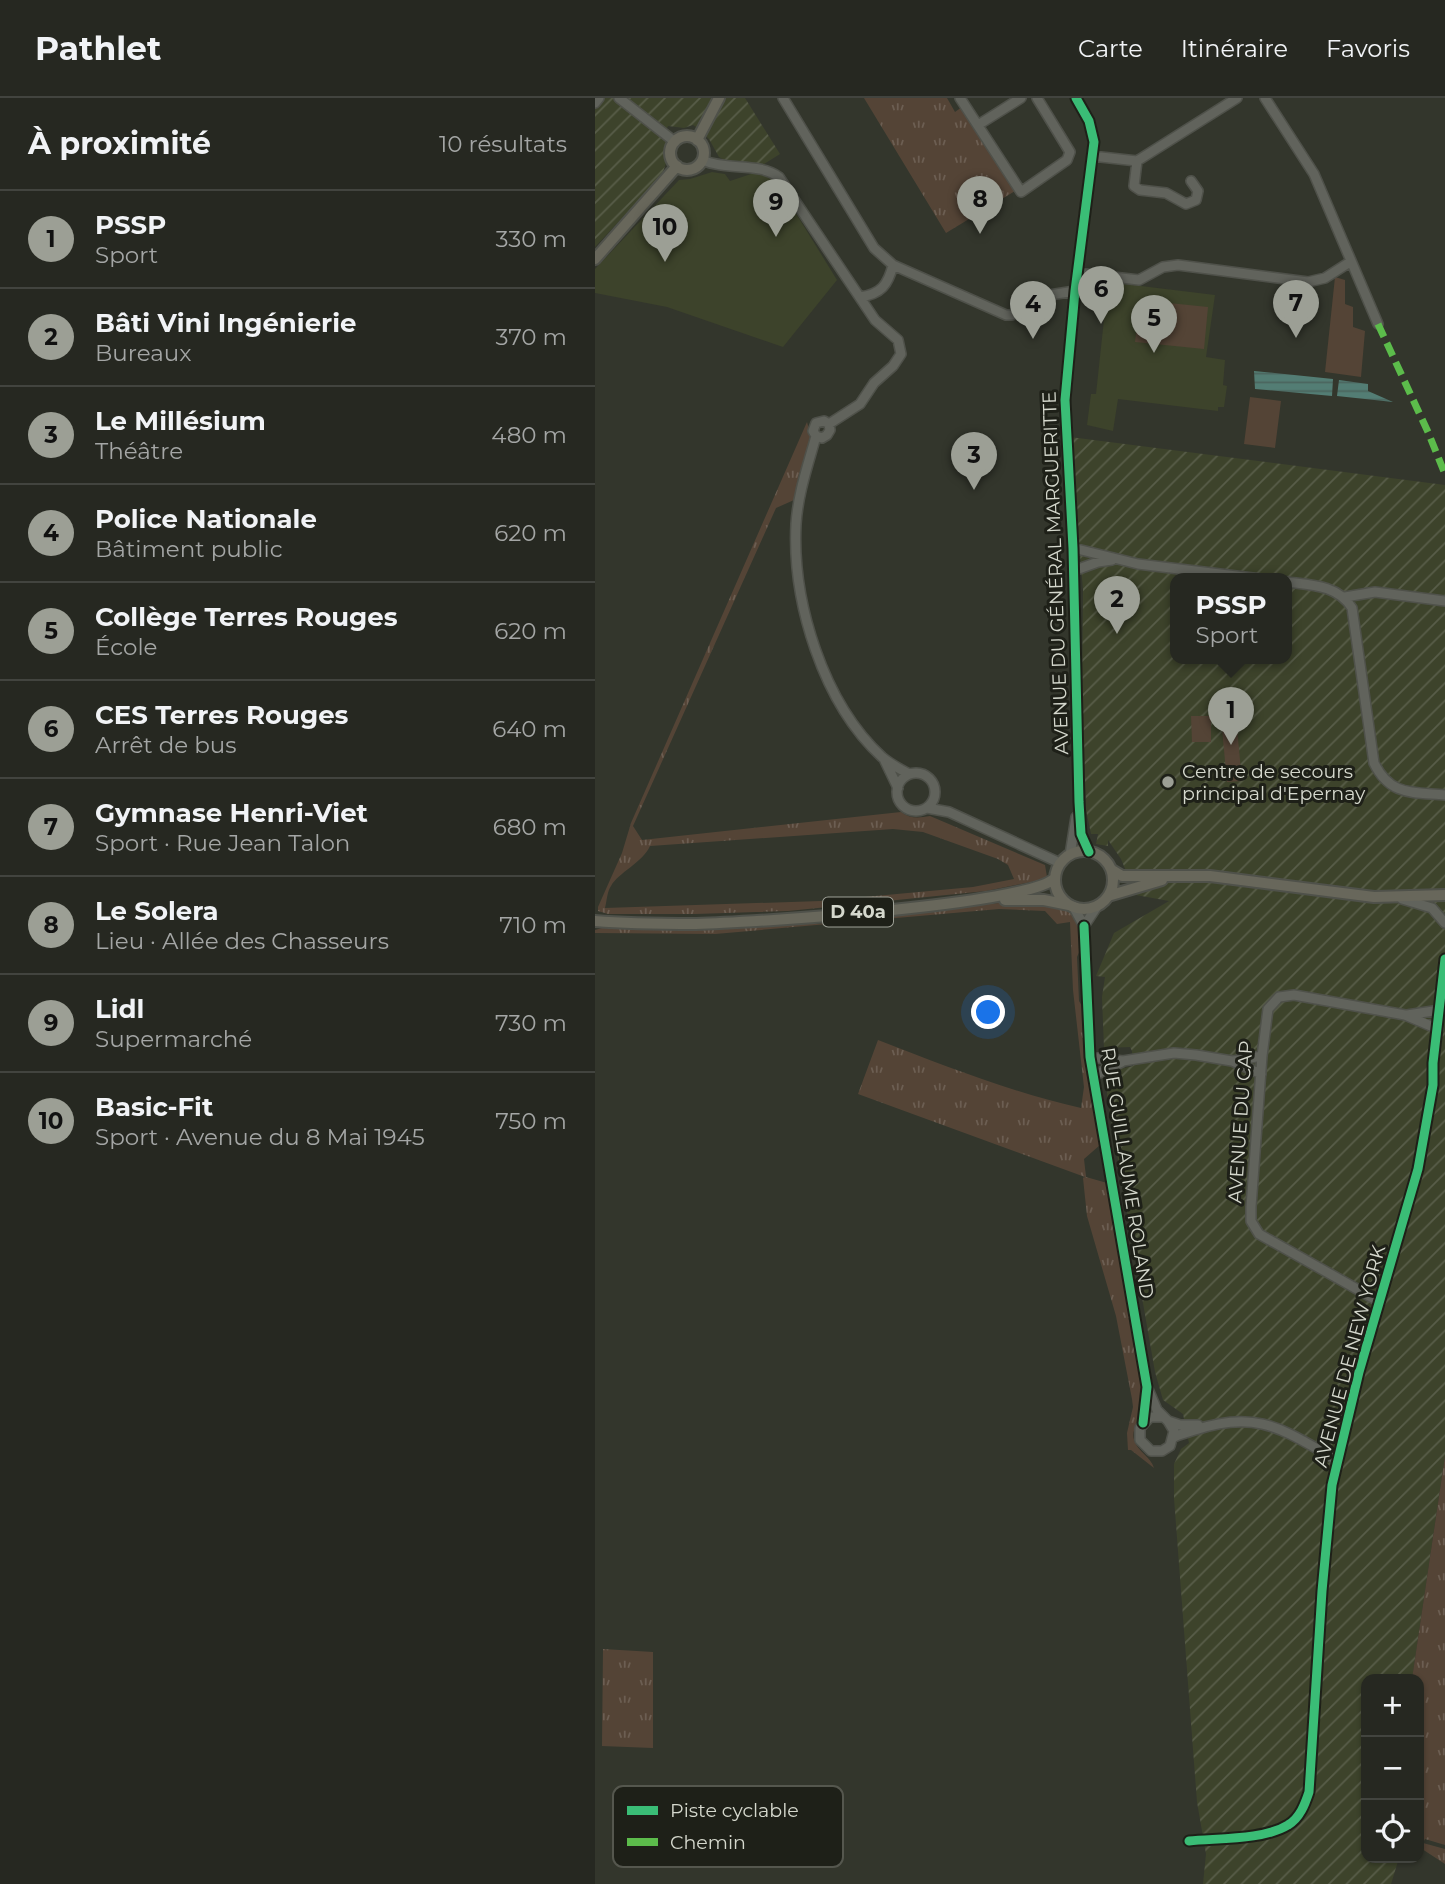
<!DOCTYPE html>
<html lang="fr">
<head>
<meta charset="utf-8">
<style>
  body { margin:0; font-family:Montserrat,sans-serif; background:#32342e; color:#f1f3f6 }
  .controls { position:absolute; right:21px; bottom:21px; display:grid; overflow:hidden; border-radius:14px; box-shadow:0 2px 5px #0004 }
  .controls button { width:63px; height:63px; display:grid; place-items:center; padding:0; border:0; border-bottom:2px solid #42443f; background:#262821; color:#f1f3f6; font:35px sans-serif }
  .you { position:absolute; left:394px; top:915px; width:24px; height:24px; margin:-18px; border:5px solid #fff; border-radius:50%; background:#1a73e8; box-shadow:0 0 0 10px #1a73e833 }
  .badge { display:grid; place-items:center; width:46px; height:46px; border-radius:50%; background:#9c9f95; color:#111; font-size:23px; font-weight:700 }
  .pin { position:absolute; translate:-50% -58px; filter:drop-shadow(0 2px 4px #0008) }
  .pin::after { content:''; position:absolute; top:37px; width:24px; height:21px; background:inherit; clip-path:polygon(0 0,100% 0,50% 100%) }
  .popup { position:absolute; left:575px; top:475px; width:122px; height:91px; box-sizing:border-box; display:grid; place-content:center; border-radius:14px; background:#262821; filter:drop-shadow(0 2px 5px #0005); font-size:23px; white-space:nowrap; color:#a4a6a5 }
  .popup b { font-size:26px; color:#f1f3f6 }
  .popup::after { content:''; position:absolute; left:50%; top:100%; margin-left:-14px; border:14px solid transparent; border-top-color:#262821 }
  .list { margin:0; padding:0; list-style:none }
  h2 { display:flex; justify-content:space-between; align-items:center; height:91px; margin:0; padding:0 28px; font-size:30px }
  h2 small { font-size:23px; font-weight:400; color:#a4a6a5 }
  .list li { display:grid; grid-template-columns:46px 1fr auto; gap:21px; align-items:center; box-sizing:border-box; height:98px; padding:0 28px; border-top:2px solid #42443f }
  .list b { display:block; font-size:26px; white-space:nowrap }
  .list p { margin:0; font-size:23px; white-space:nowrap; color:#a4a6a5 }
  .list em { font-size:23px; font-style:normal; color:#a4a6a5 }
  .icon { flex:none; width:38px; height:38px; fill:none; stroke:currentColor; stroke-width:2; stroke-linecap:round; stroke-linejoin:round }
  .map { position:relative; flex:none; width:850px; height:1786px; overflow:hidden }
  header { display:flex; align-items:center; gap:42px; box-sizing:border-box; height:98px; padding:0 35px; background:#262821; border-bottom:2px solid #42443f }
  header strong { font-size:33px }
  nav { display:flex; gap:38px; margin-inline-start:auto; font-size:24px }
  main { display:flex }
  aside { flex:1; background:#262821 }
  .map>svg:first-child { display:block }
</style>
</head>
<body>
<header>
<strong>Pathlet</strong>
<nav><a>Carte</a><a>Itinéraire</a><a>Favoris</a></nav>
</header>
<main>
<aside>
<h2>À proximité<small>10 résultats</small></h2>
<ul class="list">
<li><span class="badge">1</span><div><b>PSSP</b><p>Sport</p></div><em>330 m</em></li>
<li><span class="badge">2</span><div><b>Bâti Vini Ingénierie</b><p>Bureaux</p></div><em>370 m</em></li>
<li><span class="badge">3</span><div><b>Le Millésium</b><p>Théâtre</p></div><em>480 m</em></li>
<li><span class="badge">4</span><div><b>Police Nationale</b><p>Bâtiment public</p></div><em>620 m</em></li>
<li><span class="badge">5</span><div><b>Collège Terres Rouges</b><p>École</p></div><em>620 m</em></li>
<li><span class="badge">6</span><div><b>CES Terres Rouges</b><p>Arrêt de bus</p></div><em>640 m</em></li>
<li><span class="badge">7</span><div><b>Gymnase Henri-Viet</b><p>Sport · Rue Jean Talon</p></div><em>680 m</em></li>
<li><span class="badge">8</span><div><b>Le Solera</b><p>Lieu · Allée des Chasseurs</p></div><em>710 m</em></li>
<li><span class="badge">9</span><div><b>Lidl</b><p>Supermarché</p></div><em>730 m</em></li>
<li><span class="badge">10</span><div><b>Basic-Fit</b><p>Sport · Avenue du 8 Mai 1945</p></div><em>750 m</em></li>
</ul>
</aside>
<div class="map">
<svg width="850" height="1786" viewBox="0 0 850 1786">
  <defs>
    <pattern id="industrial-furrows" width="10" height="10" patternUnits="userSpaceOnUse" patternTransform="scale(1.75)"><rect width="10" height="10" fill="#3d432b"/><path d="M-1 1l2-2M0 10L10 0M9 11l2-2" fill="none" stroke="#585d49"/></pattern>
    <pattern id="grass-tufts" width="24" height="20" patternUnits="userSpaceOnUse" patternTransform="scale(1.75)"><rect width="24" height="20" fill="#544436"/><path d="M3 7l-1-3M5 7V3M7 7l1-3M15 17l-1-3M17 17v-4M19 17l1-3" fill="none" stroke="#6c5e52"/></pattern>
    <pattern id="water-rules" width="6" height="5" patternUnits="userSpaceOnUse" patternTransform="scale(1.75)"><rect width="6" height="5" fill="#537d74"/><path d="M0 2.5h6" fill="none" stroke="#4b655e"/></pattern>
  </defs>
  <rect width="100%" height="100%" fill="#33362c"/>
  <!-- built -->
  <path fill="#3d432b" d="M117,74l13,2 5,7 21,-7h10l15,7 61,99 -54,67 -116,-40 -72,-14v-24l84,-89 11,-1z
    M513,184l107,13 -9,62 19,3 -2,25 4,1 -3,21h-6v4l-100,-12 -5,32 -26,-6 4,-31h5z"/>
  <!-- industrial -->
  <path fill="url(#industrial-furrows)" fill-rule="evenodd" d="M0,0h150l35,56 -16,10 -34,-1 -11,-6 -10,-18 -13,-12 -3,-2 -9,3 -16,-2 -6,12 4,4v21l-4,12 -67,72z
    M475,339l375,48v971l-33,223h-46v179h33l-8,26h-188l3,-30 -9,-52 -23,-304v-34l7,-15 8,-6 -6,-29 -20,-14 -8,-28 -48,-276 1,-18 12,-9 13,-3 -1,-15 -2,-4 -26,1 -2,-51 3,-20 -9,-1 18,-43 55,-32 -33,-6 -15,-36 -13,-19v6l-12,-2 2,-10h-7l-5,-24 -4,-106 1,-114zM580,481h112v80h-112z"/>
  <!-- grass -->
  <path fill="url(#grass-tufts)" fill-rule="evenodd" d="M269,0h83l8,14 7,-5 53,84 -69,42z
    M212,324l4,15 -12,38 -5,25 -18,8 -143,318 9,14 259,-28c9,7 18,6 29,4l115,49 2,12 -11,4 -50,10 -198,20 -93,3h-87l-10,-3v-4l24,-54 9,-30zM298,731l30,3 75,27 10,6 6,14 -41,8 -152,14 -216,7c2,-8 2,-16 6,-22 7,-13 32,-24 39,-40z
    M404,805h60l15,11 5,12 1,24 -3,7 2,44 4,7 3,48 14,89 -16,14 2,18 21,6 36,207c0,7 1,17 -1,23 -3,10 -11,16 -8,27 4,12 16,16 20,28l-23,-18h-3l-1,-17 6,-26 -1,-8 -16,-83 -29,-100 -4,-38 2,-1 -227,-83 20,-54c67,26 133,52 203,68l3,-21 -11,-97 -3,-68 -13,2 -12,-13 -46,-2 -284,25 -120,-1v-3l7,-2 69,2 119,-7 28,1 45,-8z
    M850,1358v389l-20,-6 -2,4 22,6v15l-26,-17v-168h-7z
    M8,1551l50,3v96l-51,-2z"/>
  <!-- garden -->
  <path fill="#544436" d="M740,179l10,3v24l8,3v20l12,4 -4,46 -36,-5z
    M545,202l68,7 -4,42 -69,-7z
    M655,299l31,4 -6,47 -31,-4z
    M640,609l7,74 -15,1 -7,-74z
    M596,618h20v26h-19z"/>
  <!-- water -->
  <path fill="url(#water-rules)" d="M659,273l79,8 -1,17 -77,-7z
    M744,282l29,4v7l25,11 -56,-6z"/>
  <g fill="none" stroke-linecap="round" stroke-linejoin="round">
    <!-- minor casing -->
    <g stroke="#4f514a" stroke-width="12">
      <path id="minor" d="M24,0l56,44
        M188,0l91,150 19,17 113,50h6l31,-19 32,-5
        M365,0l61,94 46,-32 3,-8 -33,-54
        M481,0l13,23 5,21 -19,149 -10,109 8,148 6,254 2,32 8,18
        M670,0l49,76 64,150
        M0,5l4,-5
        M383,27l43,-27
        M497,58l45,5 100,-63
        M107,62c25,11 57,2 77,17l96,143 23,20 3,14 -8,12 -19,17 -14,21 -31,20 -5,-3 -8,2 -3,8 3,5
        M542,63l-3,25 6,4 26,3 20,11 10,-4 2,-9 -7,-10
        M483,175l61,7 24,-13 15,-2 130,17 17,-4 25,-16
        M265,199c21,-3 28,-12 33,-32
        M234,326l1,6 -3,5 -5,3 -6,-2c-8,29 -18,57 -20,88 -4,78 27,179 86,233 8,7 18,12 27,17
        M478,450l65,16 123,15
        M478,473l25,-9 14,-2
        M692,484c24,3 51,3 65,26l22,155c16,33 38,29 71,32
        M750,499l30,-5 70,9
        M290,663l13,27
        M302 694a19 19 0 1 1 38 0a19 19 0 1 1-38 0Z
        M332,710l22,4 111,51
        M475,757l6,-38
        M807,801l30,9 13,15
        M478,808l11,20 14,-21
        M489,828l6,131 57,330 -4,36
        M812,917l33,-5
        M495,959l33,4 51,-8 22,2 36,6 29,13
        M638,963l29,-5
        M498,978l29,-14
        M785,1204l-121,-68 -8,-13v-14l11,-151 6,-47 11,-12 15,-2 111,20 33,14
        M553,1291l9,21 11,11 6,10 -4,15 -8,5h-11l-11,-11v-12l10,-11h13
        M573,1323l12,4h18
        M579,1339c7,-3 14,-5 21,-7 63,-21 88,0 142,30
        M594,1743c29,-3 75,-1 99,-16 12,-7 17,-21 21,-33l13,-201 10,-106 27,-113 59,-203 15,-84v-22l12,-104"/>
    </g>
    <!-- major casing -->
    <g stroke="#4f514a" stroke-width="14">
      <path id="major" d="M75 55a17 17 0 1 1 34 0a17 17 0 1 1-34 0Z
        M102,42l22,-42
        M0,161l82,-93
        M460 782a29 29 0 1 1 58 0a29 29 0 1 1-58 0Z
        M517,772l10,6h88l164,21 71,-2
        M513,798l54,-16
        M410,802h39l25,5
        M0,823c34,3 68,3 101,3 51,-1 334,-19 359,-46"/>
    </g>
    <!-- minor -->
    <use href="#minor" stroke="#61635c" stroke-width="9"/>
    <!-- major -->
    <use href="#major" stroke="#68675b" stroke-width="10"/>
    <!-- quiet -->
    <path stroke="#5cbc4b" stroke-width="7" stroke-dasharray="14 7" stroke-linecap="butt" d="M783,226l50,108 17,42"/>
    <!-- cycleway casing -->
    <g stroke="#1e2018" stroke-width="13">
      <path id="cycleway" d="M481,0l13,23 5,21 -19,149 -10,109 8,148 6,254 2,32 8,18
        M489,828l6,131 57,330 -4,36
        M594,1743c29,-3 75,-1 99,-16 12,-7 17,-21 21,-33l13,-201 10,-106 27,-113 59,-203 15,-84v-22l12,-104"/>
    </g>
    <!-- cycleway -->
    <use href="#cycleway" stroke="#3abd76" stroke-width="9"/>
  </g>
  <!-- markers -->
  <circle fill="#9c9f95" stroke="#1e2018" stroke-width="2.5" cx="573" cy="684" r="7"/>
  <g text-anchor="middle" stroke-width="6" stroke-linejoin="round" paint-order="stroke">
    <!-- shield labels -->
    <rect fill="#1e2018" stroke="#9ea197" stroke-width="2" x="228" y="799.5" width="70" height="29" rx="5"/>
    <g font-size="18" font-weight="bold" fill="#d5d8cd">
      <text x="263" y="820">D 40a</text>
    </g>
    <!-- street labels -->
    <g font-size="19" fill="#d5d8cd" stroke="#1e2018">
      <text transform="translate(460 475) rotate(-92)" y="7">AVENUE DU GÉNÉRAL MARGUERITTE</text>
      <text transform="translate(645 1024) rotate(-86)" y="7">AVENUE DU CAP</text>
      <text transform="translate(533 1075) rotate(81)" y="7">RUE GUILLAUME ROLAND</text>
      <text transform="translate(754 1258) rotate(-75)" y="7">AVENUE DE NEW YORK</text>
    </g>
    <!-- poi labels -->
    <g font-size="19" fill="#d5d8cd" stroke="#1e2018" text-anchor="start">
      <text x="587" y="680">Centre de secours<tspan x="587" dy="22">principal d'Epernay</tspan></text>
    </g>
  </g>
  <!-- legend -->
  <rect x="18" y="1688" width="230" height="81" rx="10" fill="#1e2018" stroke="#55574e" stroke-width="2"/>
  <rect x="32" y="1708" width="31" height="9" fill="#3abd76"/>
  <rect x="32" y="1740" width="31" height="8" fill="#5cbc4b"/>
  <g font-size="19" fill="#d5d8cd">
    <text x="75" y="1719">Piste cyclable</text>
    <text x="75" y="1751">Chemin</text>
  </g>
</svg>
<div class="controls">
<button>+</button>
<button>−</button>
<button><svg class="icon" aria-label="locate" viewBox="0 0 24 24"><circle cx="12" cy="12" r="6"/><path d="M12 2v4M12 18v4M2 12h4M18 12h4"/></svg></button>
</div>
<div class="you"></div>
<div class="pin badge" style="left:636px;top:647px">1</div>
<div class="popup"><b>PSSP</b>Sport</div>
<div class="pin badge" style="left:522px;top:536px">2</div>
<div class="pin badge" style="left:379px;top:392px">3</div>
<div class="pin badge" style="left:438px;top:241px">4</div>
<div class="pin badge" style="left:559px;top:255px">5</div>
<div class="pin badge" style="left:506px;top:226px">6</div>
<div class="pin badge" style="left:701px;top:240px">7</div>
<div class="pin badge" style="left:385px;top:136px">8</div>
<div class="pin badge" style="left:181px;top:139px">9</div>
<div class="pin badge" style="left:70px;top:164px">10</div>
</div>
</main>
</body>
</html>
